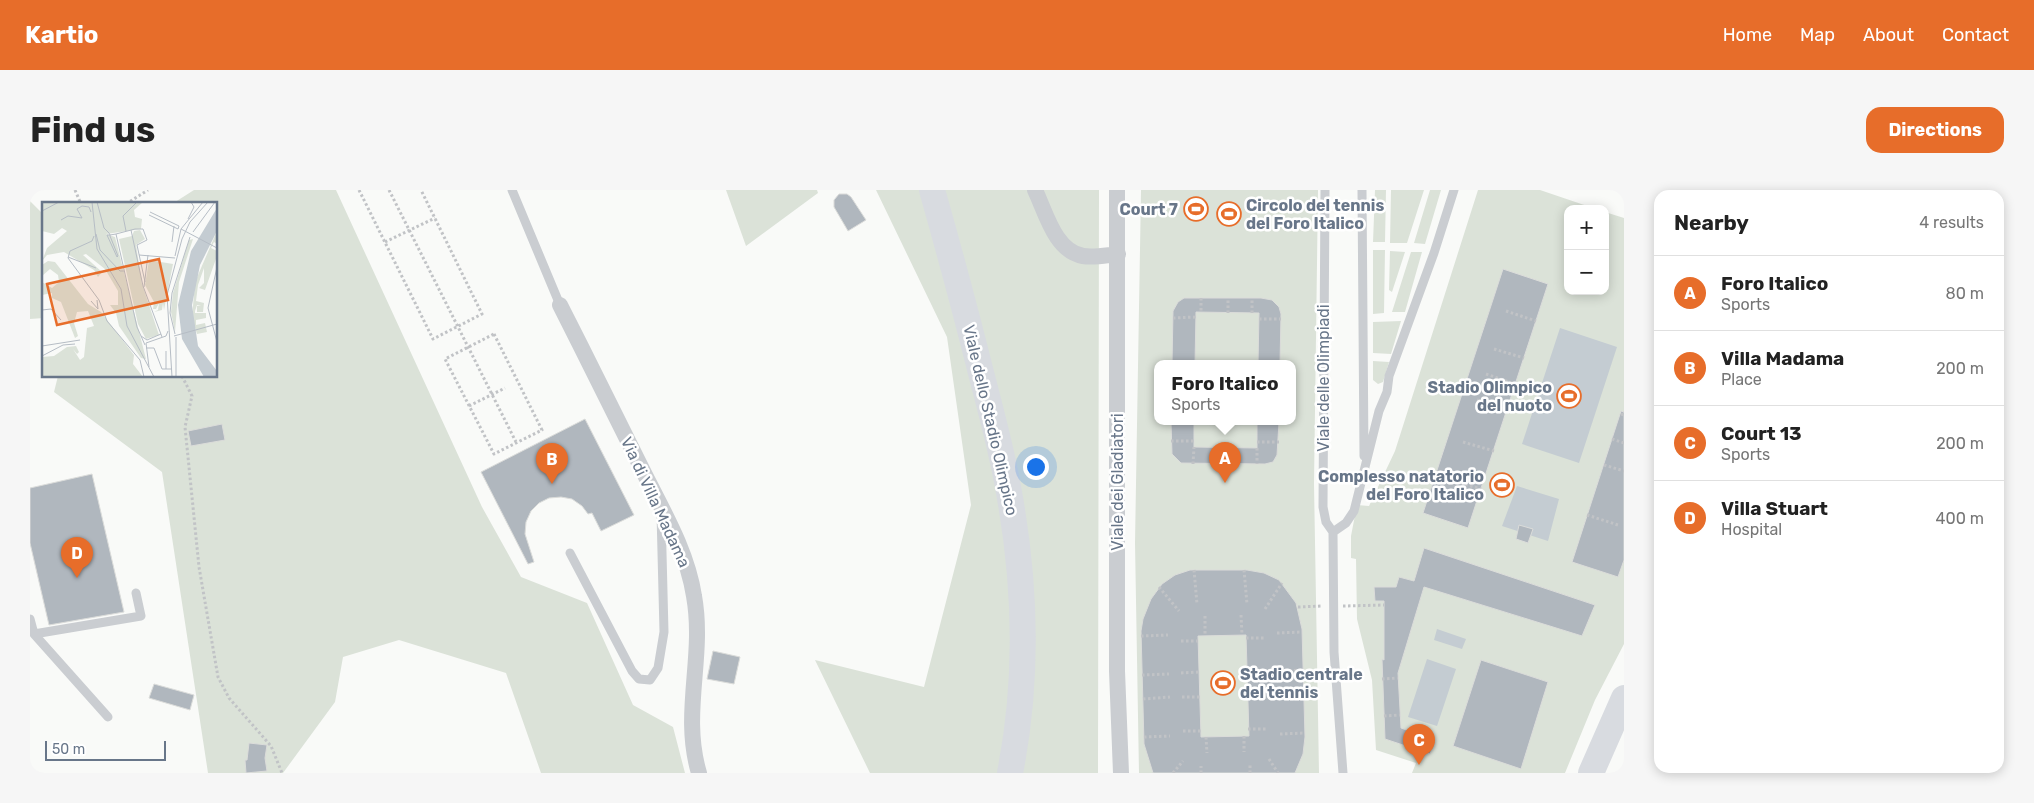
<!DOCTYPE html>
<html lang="en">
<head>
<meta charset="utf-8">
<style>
  body { margin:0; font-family:Rubik,sans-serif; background:#f6f6f6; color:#222 }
  .controls { position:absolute; right:15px; top:15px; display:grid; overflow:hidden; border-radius:10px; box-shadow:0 2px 12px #0003 }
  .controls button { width:45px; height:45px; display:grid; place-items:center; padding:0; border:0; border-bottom:1px solid #e0e0e0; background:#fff; color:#222; font:25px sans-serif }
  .scale { position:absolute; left:15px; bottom:12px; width:121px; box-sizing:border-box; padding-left:5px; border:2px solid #687689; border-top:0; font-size:14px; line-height:18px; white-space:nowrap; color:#687689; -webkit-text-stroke:4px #fff; paint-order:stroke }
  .you { position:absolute; left:1005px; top:276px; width:18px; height:18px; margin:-12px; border:4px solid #fff; border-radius:50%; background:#1a73e8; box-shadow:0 0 0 8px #1a73e833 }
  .badge { display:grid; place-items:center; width:32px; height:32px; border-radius:50%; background:#e76d2a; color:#fff; font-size:16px; font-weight:700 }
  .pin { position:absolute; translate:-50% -41px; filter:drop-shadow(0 1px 2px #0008) }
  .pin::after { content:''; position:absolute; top:26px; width:18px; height:15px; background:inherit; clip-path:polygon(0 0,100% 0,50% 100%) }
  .popup { position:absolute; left:1124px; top:170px; width:142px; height:65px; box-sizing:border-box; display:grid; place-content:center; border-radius:10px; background:#fff; filter:drop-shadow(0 1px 4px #0005); font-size:16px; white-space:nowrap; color:#767676 }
  .popup b { font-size:19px; color:#222 }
  .popup::after { content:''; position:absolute; left:50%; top:100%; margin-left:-10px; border:10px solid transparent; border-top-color:#fff }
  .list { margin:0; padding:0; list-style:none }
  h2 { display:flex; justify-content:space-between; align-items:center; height:65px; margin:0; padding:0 20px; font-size:21px }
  h2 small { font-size:16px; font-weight:400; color:#767676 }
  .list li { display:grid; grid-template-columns:32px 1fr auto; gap:15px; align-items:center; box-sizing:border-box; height:75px; padding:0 20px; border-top:1px solid #e0e0e0 }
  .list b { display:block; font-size:19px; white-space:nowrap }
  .list p { margin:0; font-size:16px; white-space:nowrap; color:#767676 }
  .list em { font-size:16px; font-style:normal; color:#767676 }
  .map { position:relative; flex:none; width:1594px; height:583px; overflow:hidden; border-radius:15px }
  header { display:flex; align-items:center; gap:30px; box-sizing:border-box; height:70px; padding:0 25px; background:#e76d2a; color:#fff }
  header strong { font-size:24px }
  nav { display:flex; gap:28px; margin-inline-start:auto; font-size:18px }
  .intro { display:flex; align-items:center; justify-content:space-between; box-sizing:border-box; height:120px; padding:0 30px }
  h1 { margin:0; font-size:35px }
  .button { padding:12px 22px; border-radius:15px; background:#e76d2a; color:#fff; font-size:18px; font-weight:700 }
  main { display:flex; gap:30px; padding:0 30px }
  aside { flex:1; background:#fff; border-radius:15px; box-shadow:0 2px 12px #0003 }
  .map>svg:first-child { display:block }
</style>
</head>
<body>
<header>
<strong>Kartio</strong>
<nav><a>Home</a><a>Map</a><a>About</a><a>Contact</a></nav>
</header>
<div class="intro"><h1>Find us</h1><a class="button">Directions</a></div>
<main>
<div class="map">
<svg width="1594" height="583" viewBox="0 0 1594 583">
  <rect width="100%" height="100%" fill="#f9faf8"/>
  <!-- green -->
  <path fill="#dbe2d8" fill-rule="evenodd" d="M164,0h142l146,317 39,70 66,26 46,102 40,22 12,46h-144l-35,-100 -107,-33 -56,17 -8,45 -52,71h-75l-46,-301 -108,-80 4,-16h158v-172h-44z
    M696,0h91l1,3 -72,53z
    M846,0h223l-1,583h-228l-55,-113 109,27 47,-182 -24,-168z
    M1111,0h177l-4,294 5,289h-180l-4,-230zM1128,174h134v58h-134z
    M1345,0h11l-1,52h-12z
    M1361,0h33l-17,53h-17z
    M1400,0h11l-16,54 -11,-1z
    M1448,0h62l56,19h-28v82h37v-79l19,6v426l-29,56 -30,73h-153l4,-10 -40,-13 -4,-70 -15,-61 -1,-60 -5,-1v-22l6,-31 12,1 26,-55z
    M0,11l14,14v103l-14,1z
    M1343,60h12l-1,63 -11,1z
    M1360,61l15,1 -13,40 -3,-2z
    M1381,62h11l-17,60h-13z
    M1371,131l-10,33 -18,-1v-31z
    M1343,171l16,1 -6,20 -5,2 -5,-4z"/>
  <!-- water -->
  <path fill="#c4ccd2" d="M1530,138l57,19 -38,116 -57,-19z
    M1487,296l42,13 -11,42 -46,-15z
    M1407,439l29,10 -4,10 -28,-9z
    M1397,469l29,10 -19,57 -29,-9z"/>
  <!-- building -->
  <path fill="#b0b7be" stroke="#dbdcda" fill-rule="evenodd" d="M809,4h8l4,3 15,23 -18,11 -14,-24v-7z
    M1473,79l45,15 -80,244 -45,-15z
    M1154,108h77l11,2 7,7 2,7 -1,50h-22l1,-51 -63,-1 -1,52h-23l1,-53 5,-9z
    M1591,221l3,1v148l-6,17 -46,-15z
    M555,229l49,96 -33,16 -9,-18 -4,1 -6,-8 -10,-7 -11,-2 -12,1 -10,5 -8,8 -5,11 -1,12 9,28 -6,2 -47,-92z
    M1141,232h23v25l63,1v-26h22l-2,33 -4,7 -8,2 -84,-1 -9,-9z
    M192,234l3,16 -34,6 -3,-15z
    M62,284l32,138 -75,13 -19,-82v-55z
    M1489,335l14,4 -5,14 -12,-4z
    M1394,358l171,57 -13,31 -158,-49 -26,86 3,55 34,12 -5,14 -45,-15 -3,-80 2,1v-59h-9l-1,-14h22l3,-10 15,4z
    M1160,380h57l17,3 15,7 17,23 6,26 3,108 -2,17 -8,19h-142l-9,-29 -3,-113 2,-12 8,-20 11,-15 13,-9zM1216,445l3,101 -48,1 -3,-101z
    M683,461l27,6 -6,27 -27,-5z
    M1451,470l67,22 -27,87 -68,-23z
    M124,494l40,11 -4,15 -41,-12z
    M219,553l18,2 -2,13 2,13 -21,2 -1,-13h2z"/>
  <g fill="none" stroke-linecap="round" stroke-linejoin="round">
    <!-- path -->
    <path stroke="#c1c3c6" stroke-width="3" stroke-dasharray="2.5 2.5" stroke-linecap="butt" d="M45,0l6,14
      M329,0l74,149 49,-25 -61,-124
      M359,0l127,252
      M96,14l22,-14
      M355,52l50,-24
      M1171,108v14
      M1476,121l30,10
      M1198,123v-15
      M1222,123v-14
      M1143,128l23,-1
      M1229,129h22
      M464,144l48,96 -48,24 -49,-95z
      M1464,159l30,9
      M1142,172h23
      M1228,172l22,1
      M1456,184l29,10
      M152,186l10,20 -7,31 14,140 19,110 11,21 42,48 11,27
      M1447,210l30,10
      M439,216l36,-18
      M1591,224l3,1
      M1582,249l12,4
      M1141,251h23
      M1227,252h22
      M1433,252l31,9
      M1196,258v16
      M1227,258v16
      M1163,274l1,-17
      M1574,275l20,6
      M1421,290l30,9
      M1557,325l31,10
      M1164,380l3,34
      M1214,380l3,34
      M1129,397l20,24
      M1313,416l41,-1
      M1268,417l24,-1
      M1235,419l17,-26
      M1211,425l1,20
      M1175,426v20
      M1247,443l25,-1
      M1111,446l27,-1
      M1216,448h19
      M1151,451h17
      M1249,481l24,-1
      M1217,482l19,-1
      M1151,483l18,-1
      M1112,485l27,-1
      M1352,489l16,-1
      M1249,505h25
      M1218,506l19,-2
      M1152,507h18
      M1113,509l27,-2
      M1354,526l16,-1
      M1218,539h20
      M1153,541h18
      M1250,544l25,-1
      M1214,546v16
      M1114,547l26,-1
      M1176,547l1,16
      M1239,569l9,14
      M1143,583l10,-12
      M1171,583v-7
      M1220,583v-8"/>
    <!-- lane -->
    <path stroke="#cacdd1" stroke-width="9" d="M482,0l48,115
      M1295,0l-2,317 3,15 7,10 1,120 9,121
      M1332,0l2,266
      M1303,342l13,-9 8,-12 25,-100 8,-19 2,-16 45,-123 20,-63
      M540,363l62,118 7,8 11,1 8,-12 6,-36 -3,-119
      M0,429l4,15 74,83
      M4,444l107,-18 -5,-23"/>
    <!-- street -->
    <path stroke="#cacdd1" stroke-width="16" d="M1005,0c11,23 20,61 48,66 11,2 24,-1 35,-2
      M1087,0v481l4,102
      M530,115c28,55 55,110 83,166 20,40 44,80 51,125 11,61 -13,117 5,177"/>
    <!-- primary -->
    <path stroke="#d8dbe0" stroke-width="26" d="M902,0c17,60 33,119 48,179 10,39 21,78 28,118 18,96 21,190 2,286
      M1561,583l33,-75"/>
  </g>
  <!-- icons -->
  <defs>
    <g id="stadium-ring" transform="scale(1.25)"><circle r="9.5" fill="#fff" stroke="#e76d2a" stroke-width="1.5"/><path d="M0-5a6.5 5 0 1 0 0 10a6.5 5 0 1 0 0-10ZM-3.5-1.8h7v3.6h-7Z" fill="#e76d2a"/></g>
  </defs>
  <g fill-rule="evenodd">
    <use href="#stadium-ring" x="1166" y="19"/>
    <use href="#stadium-ring" x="1199" y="24"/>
    <use href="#stadium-ring" x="1539" y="206"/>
    <use href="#stadium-ring" x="1472" y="295"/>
    <use href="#stadium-ring" x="1193" y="493"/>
  </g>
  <g text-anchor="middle" stroke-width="5" stroke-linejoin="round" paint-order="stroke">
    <!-- poi labels -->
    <g font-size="16" font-weight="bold" fill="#687689" stroke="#fff" text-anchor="end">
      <text x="1216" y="21" text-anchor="start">Circolo del tennis<tspan x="1216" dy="18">del Foro Italico</tspan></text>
      <text x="1148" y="25">Court 7</text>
      <text x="1522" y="203">Stadio Olimpico<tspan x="1522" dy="18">del nuoto</tspan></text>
      <text x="1454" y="292">Complesso natatorio<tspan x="1454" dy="18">del Foro Italico</tspan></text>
      <text x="1210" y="490" text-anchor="start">Stadio centrale<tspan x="1210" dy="18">del tennis</tspan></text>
    </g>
    <!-- street labels -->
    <g font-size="16" fill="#687689" stroke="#fff">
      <text transform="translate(1293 188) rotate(-90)" y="6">Viale delle Olimpiadi</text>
      <text transform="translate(961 230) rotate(77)" y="6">Viale dello Stadio Olimpico</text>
      <text transform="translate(1087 292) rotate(-90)" y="6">Viale dei Gladiatori</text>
      <text transform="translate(626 312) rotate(65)" y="6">Via di Villa Madama</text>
    </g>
  </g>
  <!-- overview -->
  <g transform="translate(12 12)">
    <rect width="175" height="175" fill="#f9faf8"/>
    <path d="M0,0h101l-9,8 1,7 7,2 -1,10 -35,5 9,3 31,122 -5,-1 -22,-32 -3,-13 -6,-8h8v-14l-13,-22 -19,-15 -3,1 19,17 -4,5 -4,-7 -30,-18 -17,3 -5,6 5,-13 20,-17 -5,-3 -8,6 -12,-3zM98,28l5,9 -9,6 6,39 17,51 -13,4 -8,-15 -19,-85 13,-3 2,-5zM175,29v13l-3,-2 -3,6 6,3v5l-12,34 -6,-2 5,-5v-15l-6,17 -2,16 8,2 -1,9h-6v-6l4,-1h-4l-2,6v2h11v5l-10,2v5l9,-2 2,9 -10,2 -5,-16 3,-36zM151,37l-14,43 -4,50 -4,-20 2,-19 16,-53zM107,58l24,4 -9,46 -1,-7 -1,7 -8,2 4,-2 1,-7 -3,6h-3l1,-7 -9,-17zM6,59l7,1 33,42 13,8 33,43 -1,9 10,13h-101v-20l12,-1 13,-9 9,-1 3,6 -2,2 -4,-5 7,11 4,-3 3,-29 7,-2 -6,-15 -11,1 -3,11 4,13 -3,2 -14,-36 -9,-4v-5l-10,2v-13l10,6 7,-6 -1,-7 -8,-6 -8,7v-11z" fill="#dbe2d8"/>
    <path d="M175,6v23l-17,34 -8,40 6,41 19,25v6h-13l-22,-38 -4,-34 13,-54z" fill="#c4ccd2"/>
    <path fill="none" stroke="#b6bdc5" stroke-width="1" d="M50,0l5,47 24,40 6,37 27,51M55,0l7,26 5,5 1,2v1l8,20 -1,1 -10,-22h3l6,-1 19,-5h8l4,11 -10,5 8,37M0,9l17,-9M107,13l29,14 1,-3 -29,-14M146,17l6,-12 -3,-5M19,18l7,-4 14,2 -5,-9 5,-3 7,1 2,5M139,27l36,19M89,28l12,56 19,51M84,29l-3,-15 14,-14M151,30l22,-30M54,32l4,16 20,21h4M74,32l21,93 8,18M52,34l-2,5 -22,10 -2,7 31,42 8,21 33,39 4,17M130,40l2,-16M97,53l36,3M133,54l6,-27 22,-27M26,55l28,11M175,65l-9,41 9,34M102,85l4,-32M49,99l7,8 -1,-9M0,108l9,-1 10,11M133,132l-5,-21 2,-20 18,-56M99,134l6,4 14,-6M132,134l43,-12M134,135v40M0,144l38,-6M104,146h8l8,21h10M0,154l21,-11 12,-1M107,165l-3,-24 20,-7 2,-5M124,167v-18M130,175l-5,-82 15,-56 8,-17 18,-20"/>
    <path fill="#e76d2a" fill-opacity="0.15" stroke="#e76d2a" stroke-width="2.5" d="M117,57l9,41 -111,25 -10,-41z"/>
    <rect width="175" height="175" fill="none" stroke="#687689" stroke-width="2.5"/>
  </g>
</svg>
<div class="controls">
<button>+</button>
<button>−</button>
</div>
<div class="scale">50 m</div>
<div class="you"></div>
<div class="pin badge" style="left:1195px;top:293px">A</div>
<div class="popup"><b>Foro Italico</b>Sports</div>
<div class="pin badge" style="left:522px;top:294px">B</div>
<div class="pin badge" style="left:1389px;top:575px">C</div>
<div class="pin badge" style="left:47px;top:388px">D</div>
</div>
<aside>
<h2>Nearby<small>4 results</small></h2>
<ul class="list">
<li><span class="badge">A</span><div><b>Foro Italico</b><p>Sports</p></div><em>80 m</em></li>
<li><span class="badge">B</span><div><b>Villa Madama</b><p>Place</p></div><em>200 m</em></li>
<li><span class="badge">C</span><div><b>Court 13</b><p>Sports</p></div><em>200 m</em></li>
<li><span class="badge">D</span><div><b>Villa Stuart</b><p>Hospital</p></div><em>400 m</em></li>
</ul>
</aside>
</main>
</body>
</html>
